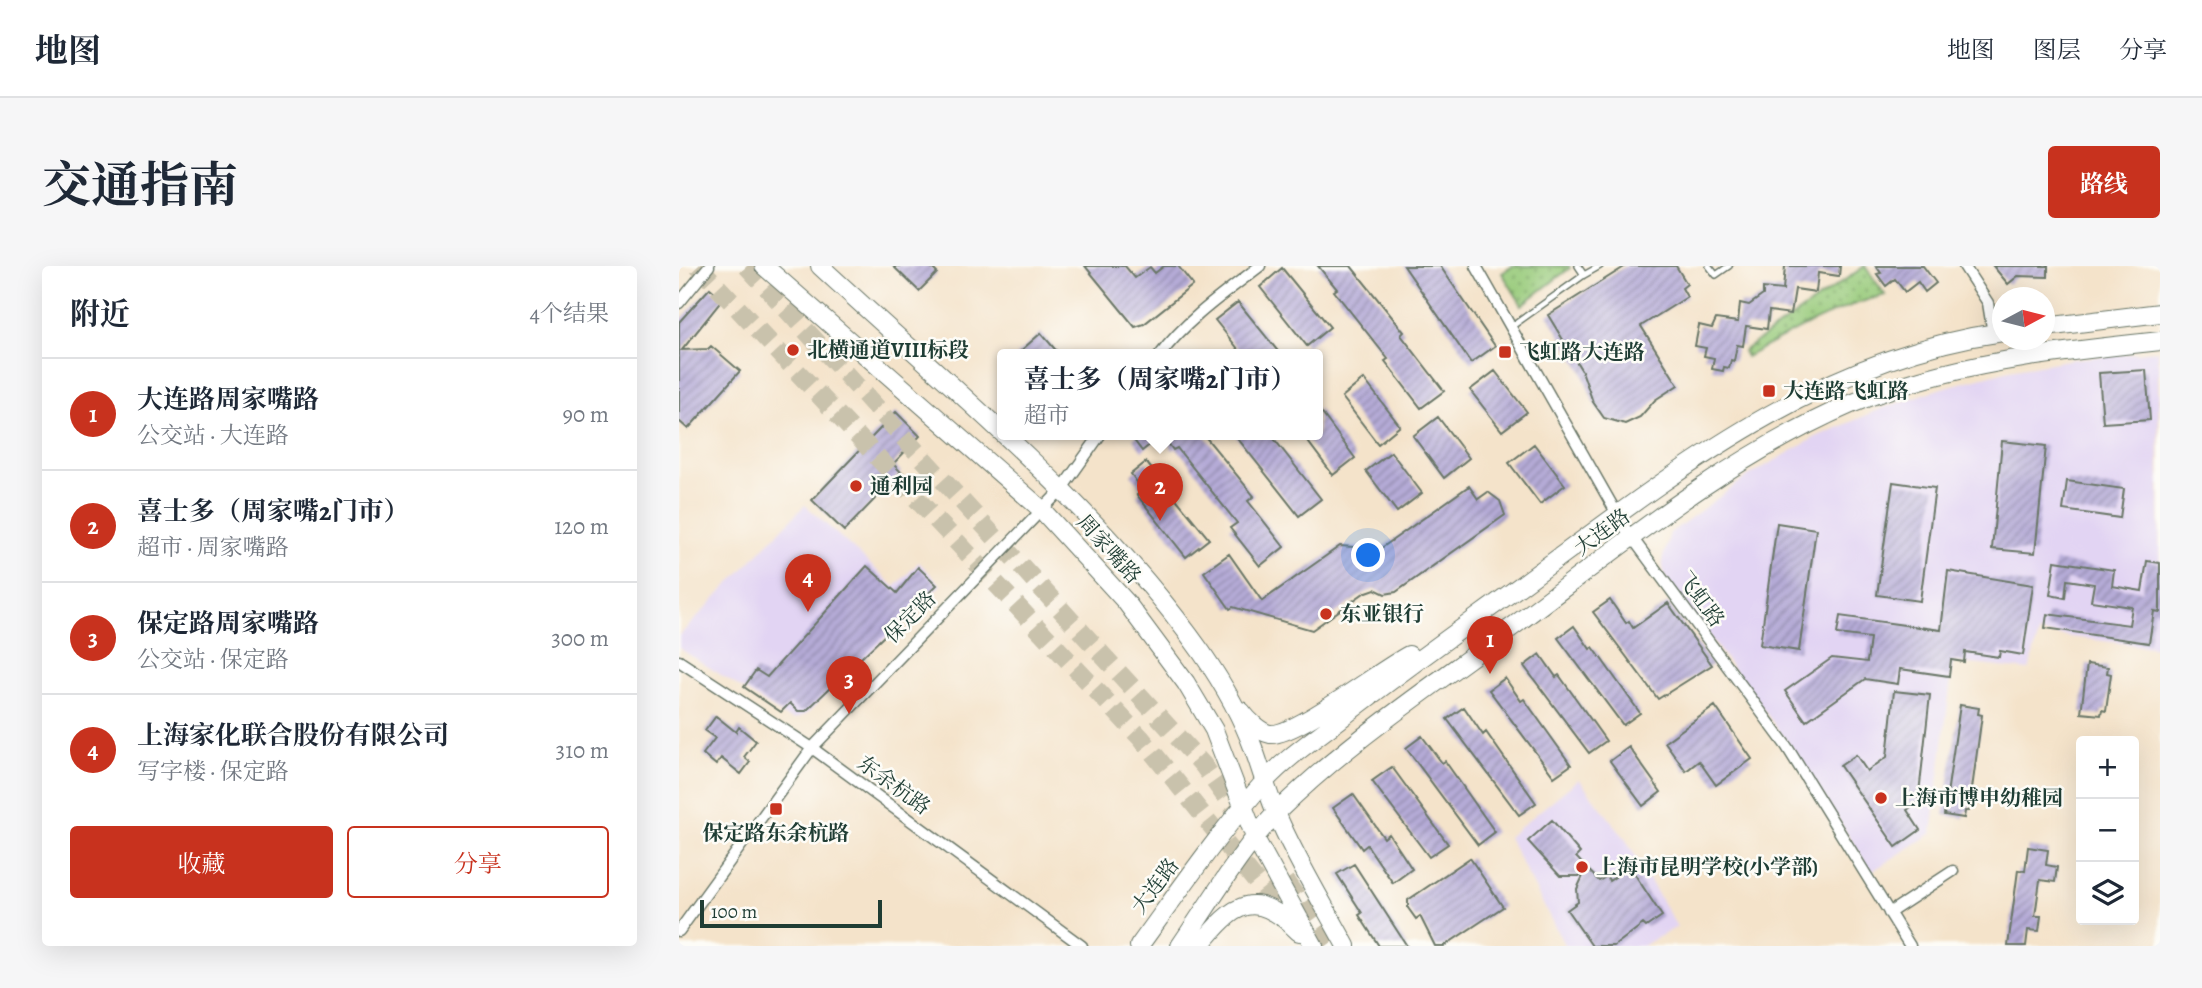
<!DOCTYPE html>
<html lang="zh">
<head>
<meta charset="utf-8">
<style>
  body { margin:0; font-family:Alegreya,"Noto Serif SC",serif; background:#f6f6f7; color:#1f2937 }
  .controls { position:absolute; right:21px; bottom:21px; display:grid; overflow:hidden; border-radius:7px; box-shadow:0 7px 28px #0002 }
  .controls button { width:63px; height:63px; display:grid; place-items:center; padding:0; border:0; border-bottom:2px solid #e0e1e3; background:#fff; color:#1f2937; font:35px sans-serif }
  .compass { position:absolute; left:1313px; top:21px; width:63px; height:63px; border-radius:50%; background:#fff; box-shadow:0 7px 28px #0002; rotate:83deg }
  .scale { position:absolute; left:21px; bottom:18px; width:182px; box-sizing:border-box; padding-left:7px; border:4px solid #1f3d34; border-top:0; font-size:19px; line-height:24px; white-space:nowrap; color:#1f3d34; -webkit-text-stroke:5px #fdfcf7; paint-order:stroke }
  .you { position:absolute; left:690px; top:290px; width:24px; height:24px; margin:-18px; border:5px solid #fff; border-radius:50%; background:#1a73e8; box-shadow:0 0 0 10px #1a73e833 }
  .badge { display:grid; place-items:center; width:46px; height:46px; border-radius:50%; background:#c8321e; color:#fff; font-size:23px; font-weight:700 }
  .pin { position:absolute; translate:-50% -58px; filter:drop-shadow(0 2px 4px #0008) }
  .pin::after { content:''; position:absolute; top:37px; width:24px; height:21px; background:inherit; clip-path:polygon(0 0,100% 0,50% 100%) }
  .popup { position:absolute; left:318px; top:83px; width:326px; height:91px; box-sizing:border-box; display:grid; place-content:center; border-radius:7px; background:#fff; filter:drop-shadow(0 2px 5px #0005); font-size:23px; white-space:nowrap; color:#747a83 }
  .popup b { font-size:26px; color:#1f2937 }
  .popup::after { content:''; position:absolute; left:50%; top:100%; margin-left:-14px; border:14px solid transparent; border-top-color:#fff }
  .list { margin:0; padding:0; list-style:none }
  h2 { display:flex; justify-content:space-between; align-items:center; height:91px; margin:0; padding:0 28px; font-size:30px }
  h2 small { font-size:23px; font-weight:400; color:#747a83 }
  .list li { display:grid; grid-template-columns:46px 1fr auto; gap:21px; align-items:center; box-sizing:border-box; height:112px; padding:0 28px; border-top:2px solid #e0e1e3 }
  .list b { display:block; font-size:26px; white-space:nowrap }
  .list p { margin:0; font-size:23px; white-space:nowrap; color:#747a83 }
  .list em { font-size:23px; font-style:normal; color:#747a83 }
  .actions { display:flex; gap:14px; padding:21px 28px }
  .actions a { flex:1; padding:16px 0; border:2px solid #c8321e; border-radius:7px; text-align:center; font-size:24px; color:#c8321e }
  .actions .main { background:#c8321e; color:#fff }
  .icon { flex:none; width:38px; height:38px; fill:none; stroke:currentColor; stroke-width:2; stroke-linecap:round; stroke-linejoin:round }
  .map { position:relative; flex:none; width:1481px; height:680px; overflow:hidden; border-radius:7px }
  header { display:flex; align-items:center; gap:42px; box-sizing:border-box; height:98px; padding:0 35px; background:#fff; border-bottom:2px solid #e0e1e3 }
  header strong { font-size:33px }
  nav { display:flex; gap:38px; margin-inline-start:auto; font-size:24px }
  .intro { display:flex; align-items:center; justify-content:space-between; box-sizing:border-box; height:168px; padding:0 42px }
  h1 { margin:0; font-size:49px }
  .button { padding:18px 32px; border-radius:7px; background:#c8321e; color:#fff; font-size:24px; font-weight:700 }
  main { display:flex; gap:42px; padding:0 42px }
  aside { flex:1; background:#fff; border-radius:7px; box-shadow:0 7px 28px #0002 }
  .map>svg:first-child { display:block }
</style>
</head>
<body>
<header>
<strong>地图</strong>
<nav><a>地图</a><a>图层</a><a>分享</a></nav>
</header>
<div class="intro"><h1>交通指南</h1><a class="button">路线</a></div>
<main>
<aside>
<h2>附近<small>4个结果</small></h2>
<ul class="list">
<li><span class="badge">1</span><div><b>大连路周家嘴路</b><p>公交站 · 大连路</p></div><em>90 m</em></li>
<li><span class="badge">2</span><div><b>喜士多（周家嘴2门市）</b><p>超市 · 周家嘴路</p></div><em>120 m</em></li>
<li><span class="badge">3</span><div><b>保定路周家嘴路</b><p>公交站 · 保定路</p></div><em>300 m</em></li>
<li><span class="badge">4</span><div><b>上海家化联合股份有限公司</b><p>写字楼 · 保定路</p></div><em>310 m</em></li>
</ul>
<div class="actions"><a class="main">收藏</a><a>分享</a></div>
</aside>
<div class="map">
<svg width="1481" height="680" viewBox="0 0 1481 680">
  <defs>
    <pattern id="grass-dots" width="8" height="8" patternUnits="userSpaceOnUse" patternTransform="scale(1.75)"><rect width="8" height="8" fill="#99cb7b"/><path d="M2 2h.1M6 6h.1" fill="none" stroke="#7ca666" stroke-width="1.8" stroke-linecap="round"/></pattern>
    <pattern id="building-hatch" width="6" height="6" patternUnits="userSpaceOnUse" patternTransform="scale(1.75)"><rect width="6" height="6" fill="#b5abd7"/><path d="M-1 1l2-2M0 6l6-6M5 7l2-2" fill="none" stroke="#938caf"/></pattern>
  </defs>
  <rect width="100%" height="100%" fill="#fdfcf7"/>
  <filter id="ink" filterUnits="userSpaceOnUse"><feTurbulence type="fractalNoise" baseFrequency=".0143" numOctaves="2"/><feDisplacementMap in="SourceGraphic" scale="14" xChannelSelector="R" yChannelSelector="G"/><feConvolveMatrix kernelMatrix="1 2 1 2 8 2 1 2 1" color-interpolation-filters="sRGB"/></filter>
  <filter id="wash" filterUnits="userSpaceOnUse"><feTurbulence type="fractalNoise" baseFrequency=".00686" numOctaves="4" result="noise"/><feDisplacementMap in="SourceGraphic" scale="28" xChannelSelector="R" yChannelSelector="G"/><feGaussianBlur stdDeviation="1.57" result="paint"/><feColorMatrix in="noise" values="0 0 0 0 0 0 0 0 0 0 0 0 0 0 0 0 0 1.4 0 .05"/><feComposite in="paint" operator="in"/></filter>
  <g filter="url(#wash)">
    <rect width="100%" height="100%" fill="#f4e3ca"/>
    <!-- built -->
    <path fill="#e2d4f3" d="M1479,85l2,297 -121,-15 -10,37 -76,-8 -21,171 -61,39 -68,-109 -138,-186 -3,-16 8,-28 78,-57 68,-39 65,-28 61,-21 68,-18 64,-11z
      M126,239l90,82 24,-25 22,23 -136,130 -10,4 -9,-2 -107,-69v-12z
      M900,513l47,61 51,87 -35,19h-77l-57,-109z"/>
    <!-- grass -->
    <path fill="url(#grass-dots)" stroke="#5c8458" stroke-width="2" d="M834,0h56l1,2 -48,37 -20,-32z
      M1186,0l20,29c-51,13 -93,37 -139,62l-3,-6z"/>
    <g id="blocks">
      <!-- building -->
      <path fill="url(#building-hatch)" d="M214,0h37l7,7 -18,18z
        M406,0h40l10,12 15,-11 5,6 9,-7h14l15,19 -49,39 -9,3z
        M639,0h33l53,66 -3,3 43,56 -23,17 -36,-47 3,-2 -54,-68 3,-2z
        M725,0h36l55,80 -24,17z
        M947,0h50l11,18 -5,4 5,9 -46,29 37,59 -23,15 -15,17 -15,7 -21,-6 -11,-16 -11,-31 -34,-56z
        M1106,0h55l-1,10 -21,-3 -2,19 -21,-3 -4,25 -22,-3 -2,18 -21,-3 -3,20 -6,-1 -3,16 -3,-1 -2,8 -5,-1 -1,4 -11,-2 2,-11 -10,-2 2,-8 -11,-2 4,-21 13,3 4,-9 22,3 2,-19 9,2 14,-10v-7l20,2z
        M1197,0h47l13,17 -11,9 -7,-10 -13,10 -10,-13 -9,7 -9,-12 4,-1z
        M1314,0h55v11l-30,-1 -10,8z
        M603,2l48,59 -23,19 -47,-59z
        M31,22l13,11 -41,51 26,-1 3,-3 29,25 -52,58 -9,-8v-99z
        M559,36l43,53h-38l-28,-35z
        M362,67l19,22h-44z
        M1467,104l4,50 -47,3 -4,-50z
        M816,105l32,41 -25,19 -32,-41z
        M685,113l36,47 -22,18 -36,-47z
        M639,142l37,50 -22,17 -30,-40h15z
        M217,146l24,24 -27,28 8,8 -57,59 -32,-31z
        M759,151l31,41 -25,20 -31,-42z
        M459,169h66l50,61 -6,5 36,46 -24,19 -30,-38 7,-5 -60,-75 -4,2 -11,-15 -20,16 -9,-12z
        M556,169h36l50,64 -22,17z
        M1323,175l44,5 -11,107 -43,-4z
        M855,178l31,41 -25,19 -31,-41z
        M712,186l31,41 -25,19 -31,-41z
        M467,196l63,77 -23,18 -49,-62 6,-5 -12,-16z
        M1388,215l57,8 -4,29 -57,-8z
        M1214,216l42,6 -15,113 -43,-6z
        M790,220l9,13 10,-7 12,9 5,14 -109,77 -11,2 -10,-5 -11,4 -52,37 -79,-23 -3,2 -26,-37 25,-18 33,47 78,-55 40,3z
        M1098,257l39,6 -17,122 -39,-6z
        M1376,295l59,9 -2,16 30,5 5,-30 13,2v49l-6,-1 -5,32 -104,-15 2,-14 82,11 3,-18 -41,-6 3,-17 -27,-4 -2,18 -15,-3z
        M188,300l30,27 21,-26 19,18 -131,126h-8l-8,-8 -9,9 -37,-25 12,-17 11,7z
        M1269,305l85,14 -10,70 -23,-4 -1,6 -34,-5 -1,10 -13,-2 -2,16 -49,-7 -2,15 -33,-5 -59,42 -21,-30 47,-33 35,4 3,-24 -33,-4 3,-18 101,14z
        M931,334l16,23 3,-2 4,7 35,-25 44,62 -54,34 -65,-87z
        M895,360l16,23 3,-2 47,66 -17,12 -65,-87z
        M861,388l16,23 3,-2 47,66 -17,12 -65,-87z
        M1408,398l21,3 -1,6 4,1 -5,37 -4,-1 -1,5 -20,-2z
        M826,412l16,23 3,-2 47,66 -17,12 -65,-87z
        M1215,425l36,4 -12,107 -11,8 13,20 -24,17 -56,-81 16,-11 11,16 20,-14z
        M1281,439l19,3 -1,6 4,1 -13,96h-4l-1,7 -20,-3z
        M1036,440l37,53 -36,26 -17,-24 -13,10 -21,-29z
        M785,441l19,28 3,-3 50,71 -17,12 -72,-96z
        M37,450l20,16 3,-5 17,14 -12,16 6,5 -9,12 -20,-16 -5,7 -13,-11 12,-16 -10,-7z
        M743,470l20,27 3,-2 50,71 -17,13 -72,-97z
        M950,481l32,45 -18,14 -33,-45z
        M713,501l56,77 -19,13 -57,-76z
        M674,528l31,44 5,-4 23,35 -19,14 -26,-38 -5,4 -29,-41z
        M873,554l28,33 -4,4 23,24 8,-5 2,5 21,-14 32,49 -16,11 -3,-3 -29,22h-22l-25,-36 11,-8 -1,-13 6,-13h-23l-32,-35z
        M1349,581l20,3 -2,15 11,2 -2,15 -15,-2 -5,36h6l-2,15 -11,-1 -2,16h-18l10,-76 7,1z
        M791,592l33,49 -59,39h-9l-15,-30 -4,3 -8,-11v-8z
        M675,598l53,82h-28l-20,-31 3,-2 -25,-39z"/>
    </g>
  </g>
  <g filter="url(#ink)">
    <use href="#blocks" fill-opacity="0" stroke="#6a7768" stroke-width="2"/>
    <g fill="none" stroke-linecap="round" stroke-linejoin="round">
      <!-- trunk-tunnel -->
      <path stroke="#c9c2ac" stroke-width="19" stroke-dasharray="19 10" stroke-linecap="butt" d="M19,0l443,472 146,182
        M68,0l456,499 45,63
        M606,615l46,65"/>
      <!-- service casing -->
      <g stroke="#6a7768" stroke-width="8">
        <path id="service" d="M1030,0l7,9 13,-9
          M905,9l16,-9
          M832,61l73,-52 -6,-9"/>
      </g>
      <!-- minor casing -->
      <g stroke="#6a7768" stroke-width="13">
        <path id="minor" d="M797,0l149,262 162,219 123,199
          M1285,0l24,37 5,31
          M0,37l30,-37
          M481,89c27,-36 65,-62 100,-89
          M0,395l133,87 270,198
          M1210,647l64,-42
          M0,665l133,-183 249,-258 39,-55"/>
      </g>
      <!-- primary casing -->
      <g stroke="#6a7768" stroke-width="20">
        <path id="primary" d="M85,0l277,243 85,93 60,81 28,47 42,110 58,106
          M141,0c129,120 280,242 382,387 20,29 40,64 52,97 8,22 14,45 23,65 19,45 46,88 69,131
          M1366,61l115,-14
          M562,445c6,8 18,21 29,23 24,3 110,-64 139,-79
          M460,680c40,-55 80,-113 125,-164 22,-24 50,-43 75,-62 47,-37 96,-72 144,-107 160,-114 318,-254 520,-281
          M501,680c29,-42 63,-99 98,-135 71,-70 155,-125 234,-184 107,-80 216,-170 339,-223 97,-41 205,-52 309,-63
          M521,680c34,-43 55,-59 99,-14"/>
      </g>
      <!-- service -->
      <use href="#service" stroke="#fff" stroke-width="5"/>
      <!-- minor -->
      <use href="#minor" stroke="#fff" stroke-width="10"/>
      <!-- primary -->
      <use href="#primary" stroke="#fff" stroke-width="18"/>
    </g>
  </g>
  <!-- markers -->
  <g fill="#c8321e" stroke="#fdfcf7" stroke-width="2.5">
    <circle cx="114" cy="84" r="7"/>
    <rect x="819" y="79" width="14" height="14" rx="3.5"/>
    <rect x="1083" y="118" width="14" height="14" rx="3.5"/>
    <circle cx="177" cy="220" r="7"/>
    <circle cx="647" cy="348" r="7"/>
    <circle cx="1202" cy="532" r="7"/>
    <rect x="90" y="536" width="14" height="14" rx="3.5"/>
    <circle cx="903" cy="601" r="7"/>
  </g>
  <g text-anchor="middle" stroke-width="5" stroke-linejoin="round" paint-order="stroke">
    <!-- poi labels -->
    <g font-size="21" font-weight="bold" fill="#1f3d34" stroke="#fdfcf7" text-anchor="start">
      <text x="128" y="91">北横通道VIII标段</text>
      <text x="840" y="93">飞虹路大连路</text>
      <text x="1104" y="132">大连路飞虹路</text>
      <text x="191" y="227">通利园</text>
      <text x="661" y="355">东亚银行</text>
      <text x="1216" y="539">上海市博申幼稚园</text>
      <text x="97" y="574" text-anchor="middle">保定路东余杭路</text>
      <text x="917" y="608">上海市昆明学校(小学部)</text>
    </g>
    <!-- street labels -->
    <g font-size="21" fill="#1f3d34" stroke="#fdfcf7">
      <text transform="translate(923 266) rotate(-36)" y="7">大连路</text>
      <text transform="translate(430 283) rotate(48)" y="7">周家嘴路</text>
      <text transform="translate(1022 333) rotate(54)" y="7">飞虹路</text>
      <text transform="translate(231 351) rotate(-45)" y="7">保定路</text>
      <text transform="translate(215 519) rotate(36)" y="7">东余杭路</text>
      <text transform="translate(476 620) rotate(-53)" y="7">大连路</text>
    </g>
  </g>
</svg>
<div class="controls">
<button>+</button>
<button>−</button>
<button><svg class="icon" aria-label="layers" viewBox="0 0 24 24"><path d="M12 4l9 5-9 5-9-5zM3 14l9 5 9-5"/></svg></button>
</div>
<svg class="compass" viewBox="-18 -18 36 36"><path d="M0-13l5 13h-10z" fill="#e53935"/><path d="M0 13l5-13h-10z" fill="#747a83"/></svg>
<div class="scale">100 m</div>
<div class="you"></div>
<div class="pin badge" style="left:811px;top:408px">1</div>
<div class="pin badge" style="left:481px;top:255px">2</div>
<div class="popup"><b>喜士多（周家嘴2门市）</b>超市</div>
<div class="pin badge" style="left:170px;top:448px">3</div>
<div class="pin badge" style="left:129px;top:346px">4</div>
</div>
</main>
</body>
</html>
